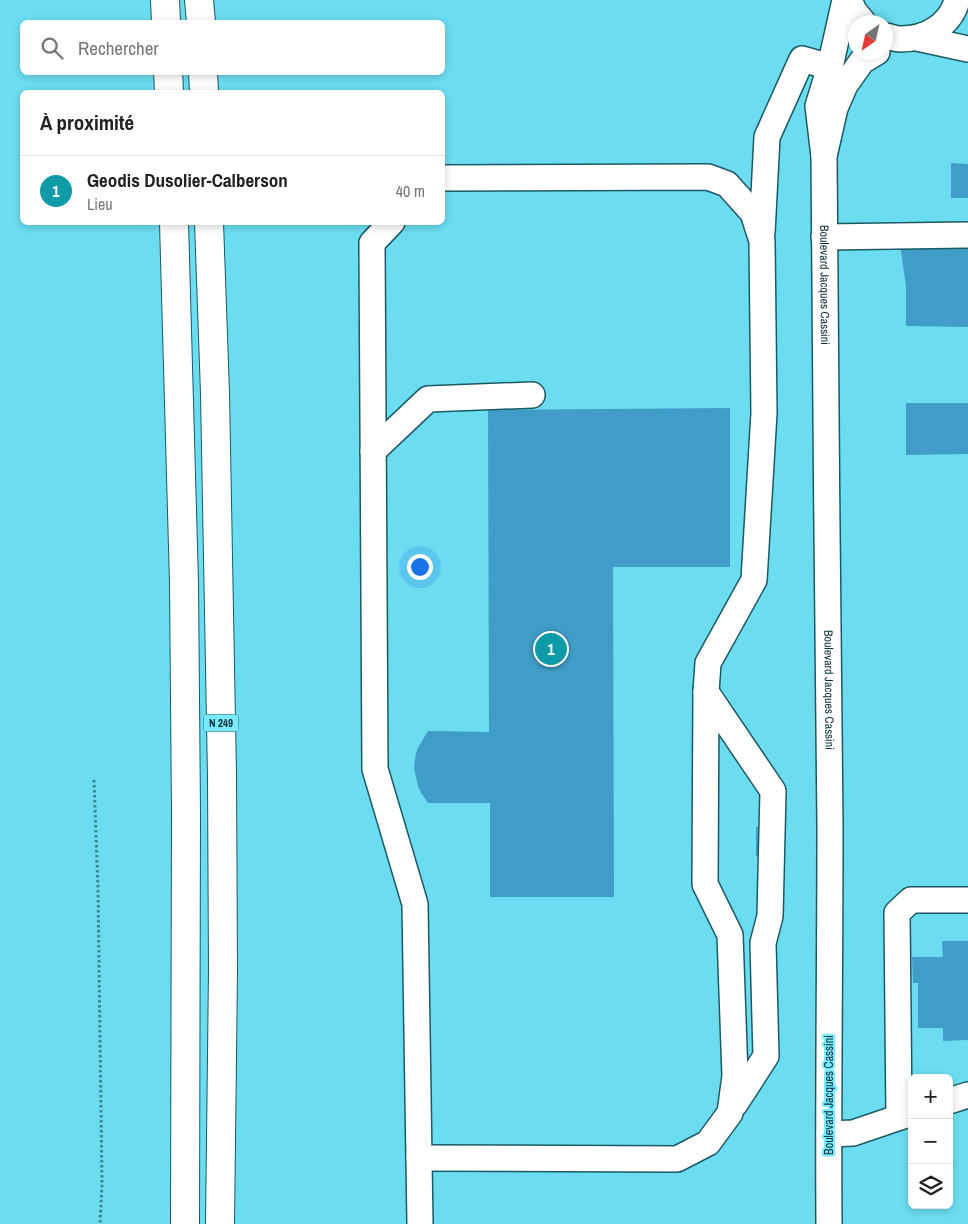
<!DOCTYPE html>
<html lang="fr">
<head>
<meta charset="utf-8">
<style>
  body { margin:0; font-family:"Archivo Narrow",sans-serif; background:#f2f2f2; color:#202124 }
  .controls { position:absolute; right:15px; bottom:15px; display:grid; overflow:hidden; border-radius:8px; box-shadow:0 2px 8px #0003 }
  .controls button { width:45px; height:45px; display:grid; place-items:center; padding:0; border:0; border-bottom:1px solid #e0e0e0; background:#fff; color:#202124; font:25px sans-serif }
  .compass { position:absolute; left:848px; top:15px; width:45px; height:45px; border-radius:50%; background:#fff; box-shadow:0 2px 8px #0003; rotate:214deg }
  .you { position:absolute; left:419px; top:566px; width:18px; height:18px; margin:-12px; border:4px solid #fff; border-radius:50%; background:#1a73e8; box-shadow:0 0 0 8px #1a73e833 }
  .badge { display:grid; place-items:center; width:32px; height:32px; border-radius:50%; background:#bc2f1e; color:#fff; font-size:16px; font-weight:700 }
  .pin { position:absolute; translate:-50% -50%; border:2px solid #fff; box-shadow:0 1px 5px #0006 }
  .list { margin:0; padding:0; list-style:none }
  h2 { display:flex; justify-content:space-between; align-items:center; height:65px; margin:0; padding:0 20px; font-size:21px }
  h2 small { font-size:16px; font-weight:400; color:#757577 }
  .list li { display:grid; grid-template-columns:32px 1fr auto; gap:15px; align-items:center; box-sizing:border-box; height:70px; padding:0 20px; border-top:1px solid #e0e0e0 }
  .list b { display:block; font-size:19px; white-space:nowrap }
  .list p { margin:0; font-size:16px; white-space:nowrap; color:#757577 }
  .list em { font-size:16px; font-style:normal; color:#757577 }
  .icon { flex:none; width:28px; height:28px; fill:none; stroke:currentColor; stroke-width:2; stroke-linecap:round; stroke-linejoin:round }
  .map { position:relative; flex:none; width:968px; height:1224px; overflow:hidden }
  .search { position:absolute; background:#fff; box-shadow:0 2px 8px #0003; left:20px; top:20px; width:425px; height:55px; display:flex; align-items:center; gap:12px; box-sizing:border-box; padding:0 18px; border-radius:8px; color:#757577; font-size:19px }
  .panel { position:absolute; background:#fff; box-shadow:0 2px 8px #0003; left:20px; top:90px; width:425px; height:135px; border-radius:8px }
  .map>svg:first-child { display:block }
</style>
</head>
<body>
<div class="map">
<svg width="968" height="1224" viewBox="0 0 968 1224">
  <rect width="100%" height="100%" fill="#6cddf1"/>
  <!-- building -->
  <path fill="#409dc7" d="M951,163l17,1v34h-17z
    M900,245h68v82l-62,-1v-40z
    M906,403h62v51l-62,1z
    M730,408v159h-117l1,330h-124v-94h-62l-7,-10 -3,-7 -4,-18 2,-15 3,-7 9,-15 61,1 -1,-322z
    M756,827h8l1,29h-9z
    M942,941h26v99l-25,1v-13h-25v-45h-5l-1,-26h31z"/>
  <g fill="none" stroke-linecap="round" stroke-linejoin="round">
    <!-- minor casing -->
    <g stroke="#1b5a64" stroke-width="28">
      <g id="minor">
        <path d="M845,0l-15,67 -12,39 6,50 11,-48 10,-23 17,-24 15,-9"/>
        <path d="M849,0l5,11 9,11"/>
        <path d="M886,36c5,1 10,3 15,3 25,0 50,-14 56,-39"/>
        <path d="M917,38l51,11"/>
        <path id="s1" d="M824,156c0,224 5,447 6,671 0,132 -2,265 -1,397"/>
        <path d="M392,222l-20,21 3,526 40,135 5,320"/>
        <path d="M762,233l5,-96 35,-78 28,8"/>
        <path d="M824,237l144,-2"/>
        <path d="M373,451l55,-52 104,-4"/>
        <path d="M706,692l67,99 -3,125 -7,27 3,113 -31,48"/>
        <path d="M949,1101l19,-6"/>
        <path d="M899,1117l-2,-204 14,-13h57"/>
        <path d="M829,1134l24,-1 59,-20"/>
        <path d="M419,1158l258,1 31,-16 22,-30 5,-37 -5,-141 -25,-51 1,-192 2,-29 46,-83 10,-167 -2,-172 -9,-28 -26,-29 -19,-7 -266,1"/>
      </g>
    </g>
    <!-- highway casing -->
    <g stroke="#1b5a64" stroke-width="30">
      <path id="highway" d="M165,0l1,22
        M199,0l2,22
        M168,72l1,20
        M203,72l1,20
        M174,222l10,361 2,230 -1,411
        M209,222l6,171 7,383 1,195 -3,253"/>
    </g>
    <!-- path -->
    <path stroke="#3a8693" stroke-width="3" stroke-dasharray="2.5 2.5" stroke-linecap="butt" d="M94,780l4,109 4,295 -2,40"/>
    <!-- minor -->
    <use href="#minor" stroke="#fff" stroke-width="25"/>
    <!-- highway -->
    <use href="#highway" stroke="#fff" stroke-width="28"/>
  </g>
  <g text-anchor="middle" stroke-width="4.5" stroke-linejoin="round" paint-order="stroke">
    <!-- shield labels -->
    <rect fill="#7aeafe" stroke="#2a6671" stroke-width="1" x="203.5" y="714.5" width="35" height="17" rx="4"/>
    <g font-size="11" font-weight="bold" fill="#082e34">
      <text x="221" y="727">N 249</text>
    </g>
    <!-- street labels -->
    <g font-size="12" fill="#082e34" stroke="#7aeafe">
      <text dy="4" stroke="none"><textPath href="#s1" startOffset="129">Boulevard Jacques Cassini</textPath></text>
      <text dy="4" stroke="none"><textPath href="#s1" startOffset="534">Boulevard Jacques Cassini</textPath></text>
      <text transform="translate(829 1095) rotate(-90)" y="4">Boulevard Jacques Cassini</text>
    </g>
  </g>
</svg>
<div class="controls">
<button>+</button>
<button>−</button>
<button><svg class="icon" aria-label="layers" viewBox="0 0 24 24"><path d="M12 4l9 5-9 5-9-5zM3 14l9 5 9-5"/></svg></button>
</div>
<svg class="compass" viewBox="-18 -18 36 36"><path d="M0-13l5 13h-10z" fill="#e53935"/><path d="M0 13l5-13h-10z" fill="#757577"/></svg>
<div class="you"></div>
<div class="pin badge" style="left:551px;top:649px;background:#0f9aa8">1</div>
<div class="search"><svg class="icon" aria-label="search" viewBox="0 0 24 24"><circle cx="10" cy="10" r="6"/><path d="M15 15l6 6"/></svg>Rechercher</div>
<section class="panel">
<h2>À proximité<small></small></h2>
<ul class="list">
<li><span class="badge" style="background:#0f9aa8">1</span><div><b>Geodis Dusolier-Calberson</b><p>Lieu</p></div><em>40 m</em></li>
</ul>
</section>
</div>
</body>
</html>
